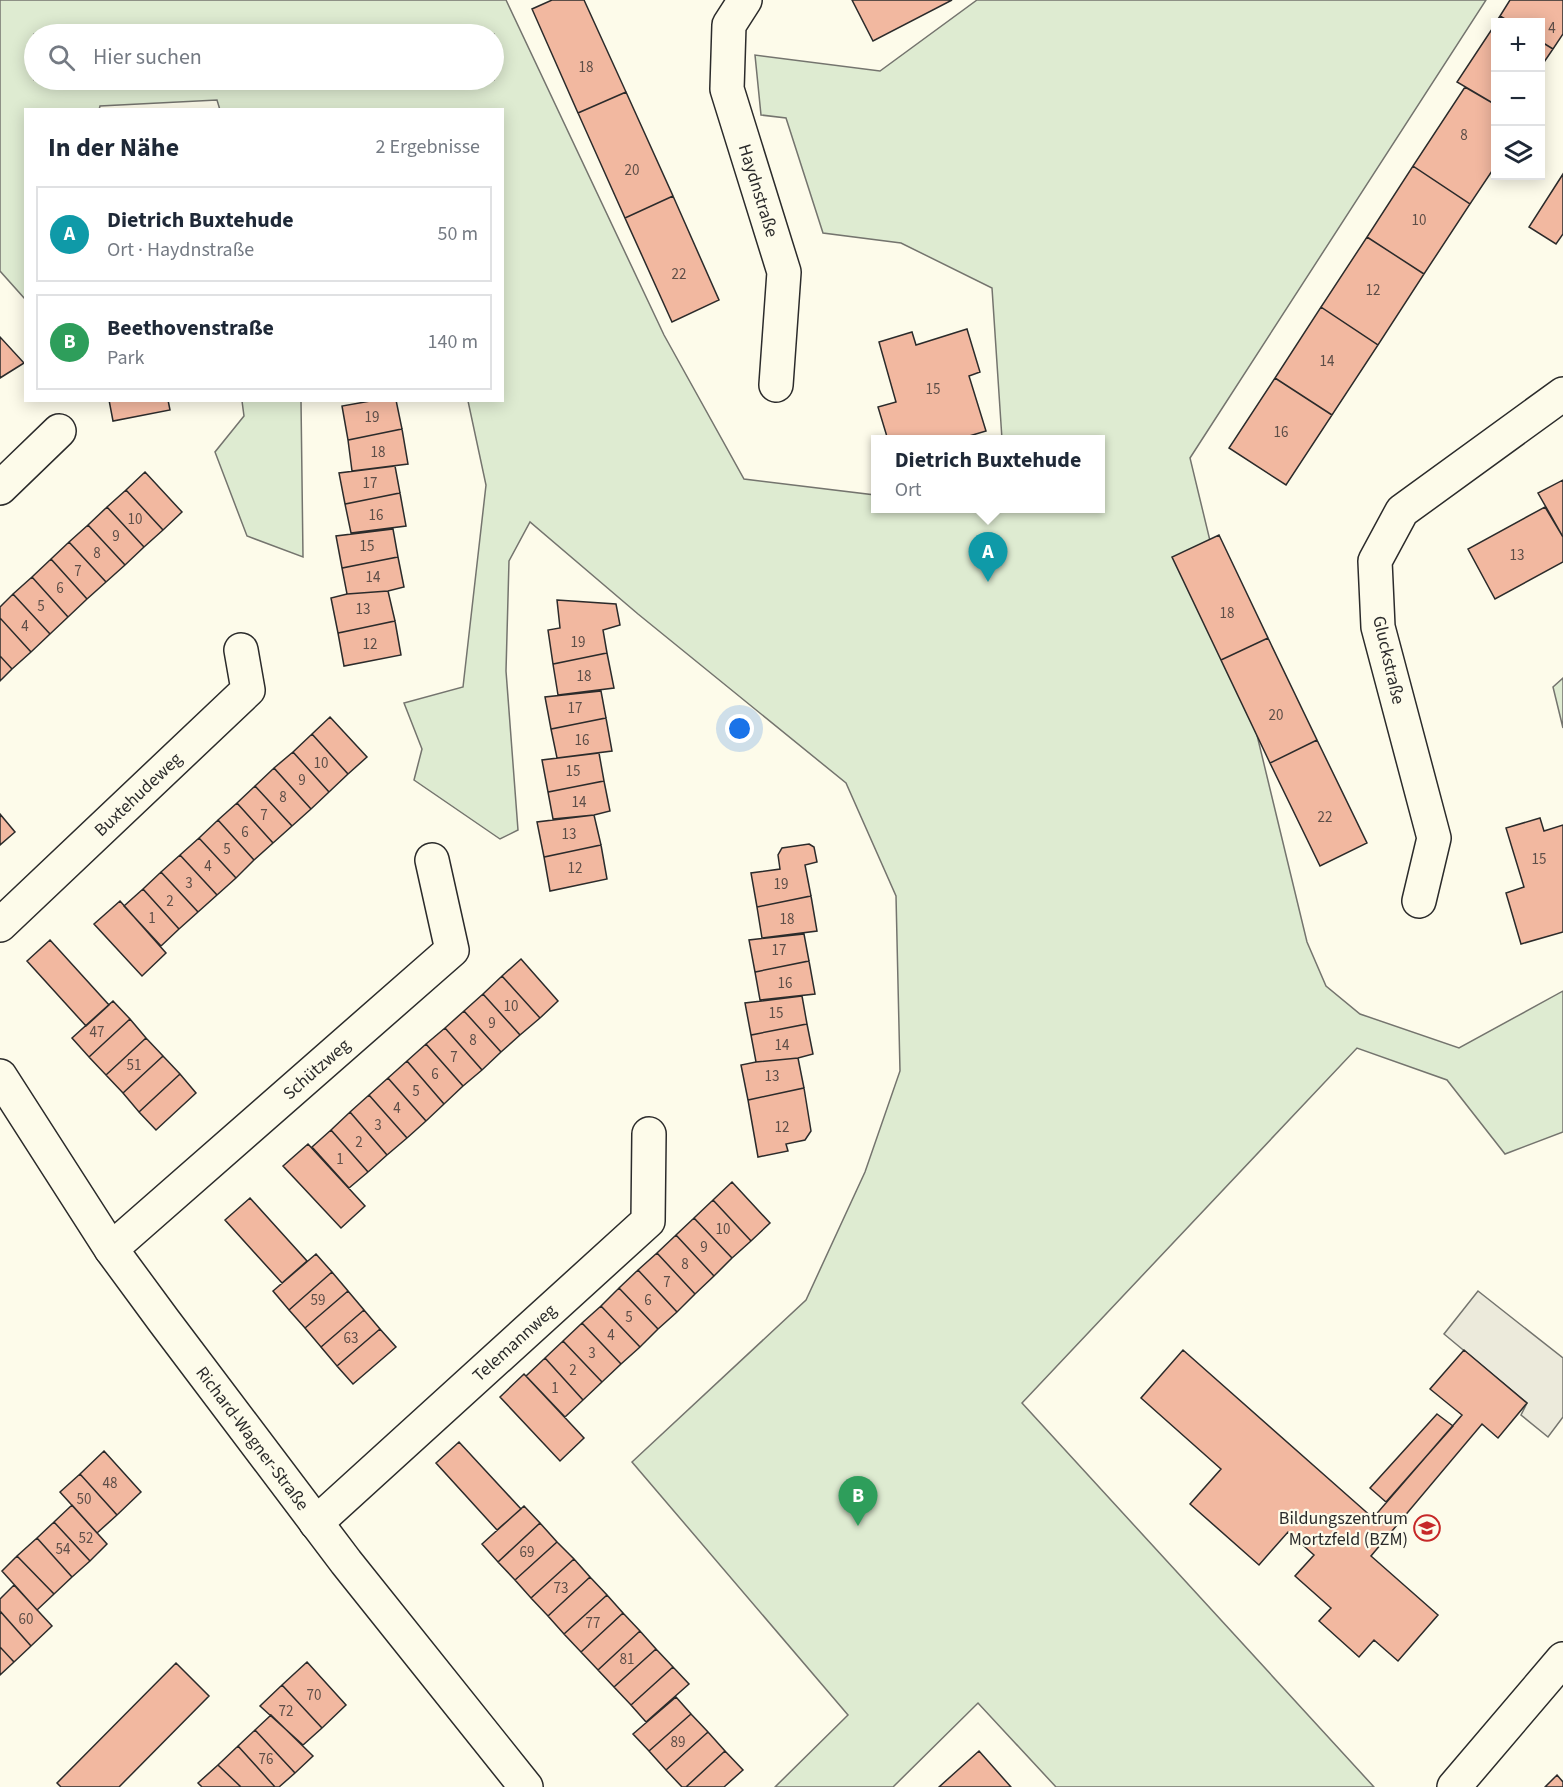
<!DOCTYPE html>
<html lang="de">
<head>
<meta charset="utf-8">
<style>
  body { margin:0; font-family:"Source Sans 3",sans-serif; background:#f2f2f3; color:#1f2937 }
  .controls { position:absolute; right:18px; top:18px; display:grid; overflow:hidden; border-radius:0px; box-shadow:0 3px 15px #0003 }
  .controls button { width:54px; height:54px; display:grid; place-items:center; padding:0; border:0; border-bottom:2px solid #e0e1e3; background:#fff; color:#1f2937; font:30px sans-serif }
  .you { position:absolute; left:740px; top:729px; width:21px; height:21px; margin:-15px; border:4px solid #fff; border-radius:50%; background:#1a73e8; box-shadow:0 0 0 9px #1a73e833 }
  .badge { display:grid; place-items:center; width:39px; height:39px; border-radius:50%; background:#c62828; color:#fff; font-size:20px; font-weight:700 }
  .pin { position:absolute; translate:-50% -50px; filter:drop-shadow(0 2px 3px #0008) }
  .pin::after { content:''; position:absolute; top:32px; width:21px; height:18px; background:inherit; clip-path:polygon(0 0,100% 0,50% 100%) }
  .popup { position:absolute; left:871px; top:435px; width:234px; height:78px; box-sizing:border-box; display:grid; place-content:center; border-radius:0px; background:#fff; filter:drop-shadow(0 2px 4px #0005); font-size:20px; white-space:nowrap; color:#747a83 }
  .popup b { font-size:22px; color:#1f2937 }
  .popup::after { content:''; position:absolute; left:50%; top:100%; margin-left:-12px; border:12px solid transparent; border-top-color:#fff }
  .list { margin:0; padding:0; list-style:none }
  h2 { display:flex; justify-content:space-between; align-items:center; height:78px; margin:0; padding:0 24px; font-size:26px }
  h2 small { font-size:20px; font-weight:400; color:#747a83 }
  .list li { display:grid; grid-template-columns:39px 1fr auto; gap:18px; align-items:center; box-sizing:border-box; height:96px; margin:0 12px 12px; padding:0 12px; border:2px solid #e0e1e3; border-radius:0px }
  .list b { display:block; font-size:22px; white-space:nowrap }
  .list p { margin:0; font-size:20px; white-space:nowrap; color:#747a83 }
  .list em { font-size:20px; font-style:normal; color:#747a83 }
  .icon { flex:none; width:33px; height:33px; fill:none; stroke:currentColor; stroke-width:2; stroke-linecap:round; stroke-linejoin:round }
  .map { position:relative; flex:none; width:1563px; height:1787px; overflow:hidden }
  .search { position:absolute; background:#fff; box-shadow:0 3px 15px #0003; left:24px; top:24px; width:480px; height:66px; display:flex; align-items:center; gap:15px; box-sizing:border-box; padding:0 21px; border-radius:33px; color:#747a83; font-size:22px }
  .panel { position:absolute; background:#fff; box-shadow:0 3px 15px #0003; left:24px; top:108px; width:480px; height:294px; border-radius:0px }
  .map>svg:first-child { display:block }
</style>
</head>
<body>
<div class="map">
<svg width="1563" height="1787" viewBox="0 0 1563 1787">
  <rect width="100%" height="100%" fill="#fdfbea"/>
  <!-- green -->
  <path fill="#deebd1" stroke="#74746e" stroke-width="1.5" fill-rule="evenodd" d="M0,0h506l158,335 80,144 131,16 1,13h224v-68l-98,-1 -10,-151 -91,-45 -78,-10 -37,-115 -25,-3 -6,-60 125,16 97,-71h509l-296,458 117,484 19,44 34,28 99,34 104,-57v141l-58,22 -58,-74 -90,-32 -335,355 352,384h-318l-78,-84 -85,84h-118l73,-72 -216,-253 174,-162 59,-128 35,-101 -4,-175 -50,-113 -208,-169 -108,-92 -21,39 -3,110 12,159 -18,9 -86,-59 8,-31 -18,-46 59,-16 23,-202 -18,-84 34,-1v-290h-282l-3,-10 -117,6 -1,4h-73l-1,189 -25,-28zM34,34h460v46h-460z
    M242,401h59l2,156 -56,-21 -32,-84 29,-36z
    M1563,678v50l-10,-41z"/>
  <!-- parking -->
  <path fill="#eceadb" stroke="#74746e" stroke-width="1.5" d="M1478,1291l85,67v59l-15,20 -27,-22 6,-12 -83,-69z"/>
  <!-- building -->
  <path fill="#f2b8a0" stroke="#2b2b2b" stroke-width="1.5" d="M552,0h32l42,92 -48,21 -46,-104z
    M852,0h100l-79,41z
    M1510,0h53v34l-10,15 -13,-8v-19h-30l-10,-6z
    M1500,16l10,6h-14z
    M1496,23v82l-39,-23z
    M1540,41l13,8 -13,19z
    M1465,87l31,18v60l-26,39 -57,-38z
    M626,92l47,104 -48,22 -47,-105z
    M1413,166l57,38 -46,70 -57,-37z
    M1563,174v60l-7,10 -27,-17z
    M673,196l46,104 -47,22 -47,-104z
    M1367,237l57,37 -46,71 -57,-38z
    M1321,307l57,38 -46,70 -57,-37z
    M967,329l13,43 -11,4 17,55 -30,9h-68l-10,-33 18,-5 -17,-60 33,-10 4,13z
    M0,337l24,26 -24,15z
    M1275,378l57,37 -46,70 -57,-37z
    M109,400h59l2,10 -57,11z
    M376,400h20l6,29 -54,11 -6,-34z
    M402,429l6,35 -56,7 -4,-31z
    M395,466l5,27 -55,11 -6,-31z
    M145,472l37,40 -19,18 -37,-40z
    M1563,480v57l-25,-44z
    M126,490l37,40 -19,17 -37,-40z
    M400,493l6,33 -55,7 -6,-29z
    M107,507l37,40 -19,18 -37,-40z
    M1545,507l18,30v25l-68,37 -27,-50z
    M88,525l37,40 -19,17 -37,-40z
    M393,529l5,28 -56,11 -6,-32z
    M1219,535l49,103 -47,22 -49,-103z
    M69,542l37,40 -19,17 -36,-40z
    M398,557l6,30 -16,4 -41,3 -5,-26z
    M51,559l36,40 -19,18 -36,-40z
    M32,577l36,40 -18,17 -37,-40z
    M388,591l7,30 -57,12 -7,-35 16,-4z
    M13,594l37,40 -19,18 -31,-34v-11z
    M557,600l59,4 4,21 -17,5 4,23 -54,11 -5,-34 12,-2z
    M0,618l31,34 -19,17 -12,-13z
    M395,621l6,34 -57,11 -6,-33z
    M1268,638l49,102 -47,23 -49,-103z
    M607,653l7,35 -56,7 -5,-31z
    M0,656l12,13 -12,12z
    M601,691l5,27 -55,11 -6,-32z
    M330,717l37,40 -19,17 -36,-40z
    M606,718l6,33 -55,7 -6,-29z
    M312,734l36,40 -19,18 -36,-40z
    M1317,740l50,103 -47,23 -50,-103z
    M293,752l36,40 -18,17 -37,-41z
    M599,753l5,28 -56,11 -6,-32z
    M274,768l37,41 -19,17 -37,-40z
    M604,781l6,30 -16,4 -41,4 -5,-27z
    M255,786l37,40 -19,17 -36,-40z
    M237,803l36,40 -19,17 -36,-40z
    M0,814l15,18 -15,13z
    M594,815l7,30 -57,12 -7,-35z
    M1540,818l4,13 19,-6v107l-42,12 -15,-51 18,-6 -18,-59z
    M218,820l36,40 -18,18 -37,-40z
    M199,838l37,40 -19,17 -37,-40z
    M809,844l5,3 3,15 -12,3 6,31 -54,11 -6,-34 29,-4 -2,-14 4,-7z
    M601,845l6,34 -57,12 -6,-34z
    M180,855l37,40 -19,17 -37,-40z
    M161,872l37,40 -19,17 -36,-40z
    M143,889l36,40 -18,17 -37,-40z
    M811,896l6,35 -55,7 -5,-31z
    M120,901l46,52 -24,23 -48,-52z
    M804,934l5,27 -54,11 -6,-32z
    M50,940l59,65 -23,21 -59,-65z
    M521,959l37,42 -18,17 -38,-42z
    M809,961l6,33 -55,6 -5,-28z
    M502,976l38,42 -20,17 -37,-41z
    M483,994l37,41 -19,17 -37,-41z
    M802,996l5,28 -56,11 -6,-32z
    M113,1001l17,18 -41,38 -17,-19z
    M464,1011l37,41 -19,18 -37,-42z
    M130,1019l16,19 -40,37 -17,-18z
    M807,1024l6,30 -15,4 -42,4 -5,-27z
    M445,1028l37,42 -19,16 -37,-42z
    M146,1038l17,18 -40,37 -17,-18z
    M426,1044l37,42 -19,18 -37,-43z
    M163,1056l17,18 -41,38 -16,-19z
    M798,1058l6,30 -56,12 -7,-35 15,-3z
    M407,1061l37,43 -18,17 -38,-43z
    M180,1074l16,19 -40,37 -17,-18z
    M388,1078l38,43 -19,17 -38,-43z
    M804,1088l7,43 -6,9 -19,4 2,7 -30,6 -10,-57z
    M369,1095l38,43 -20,17 -37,-43z
    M350,1112l37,43 -19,17 -37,-42z
    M331,1130l37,42 -19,16 -37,-41z
    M308,1144l57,62 -24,22 -58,-62z
    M732,1182l38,41 -19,18 -38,-41z
    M250,1198l57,63 -25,22 -57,-63z
    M713,1200l38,41 -19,17 -38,-40z
    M694,1218l38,40 -18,18 -38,-41z
    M676,1235l38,41 -19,18 -38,-41z
    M657,1253l38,41 -18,18 -39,-42z
    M316,1254l16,18 -43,38 -16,-19z
    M638,1270l39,42 -19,17 -39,-41z
    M332,1272l16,19 -43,37 -16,-18z
    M619,1288l39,41 -18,18 -39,-41z
    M348,1291l16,19 -43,37 -16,-19z
    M601,1306l39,41 -19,17 -39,-41z
    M364,1310l16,19 -43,37 -16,-19z
    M582,1323l39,41 -19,18 -39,-41z
    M380,1329l16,18 -43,37 -16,-18z
    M563,1341l39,41 -19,18 -38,-42z
    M1183,1350l190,168 89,-103 -32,-26 34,-39 63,53 -29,35 -16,-14 -111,132 67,59 -40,46 -24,-21 -15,17 -40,-36 12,-13 -36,-32 19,-21 -26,-23 -29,33 -69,-61 31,-35 -80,-71z
    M545,1358l38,42 -18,17 -39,-41z
    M524,1374l60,64 -24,23 -60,-64z
    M1437,1414l16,12 -67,76 -16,-14z
    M459,1442l62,67 -24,21 -61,-67z
    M104,1451l37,41 -24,23 -37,-41z
    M80,1474l37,41 -20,18 -37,-41z
    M72,1505l35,39 -17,17 -36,-39z
    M524,1506l16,17 -42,39 -16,-18z
    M54,1522l36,39 -18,16 -35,-39z
    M540,1523l17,19 -42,38 -17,-18z
    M37,1538l35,39 -18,17 -37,-38z
    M557,1542l17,17 -43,39 -16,-18z
    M17,1556l37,38 -17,16 -35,-39z
    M574,1559l16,18 -42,39 -17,-18z
    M590,1577l17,18 -43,39 -16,-18z
    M14,1585l38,41 -21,20 -31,-35v-12z
    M607,1595l16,18 -42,39 -17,-18z
    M0,1611l31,35 -17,16 -14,-15z
    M623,1613l17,18 -42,39 -17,-18z
    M640,1631l16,18 -42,38 -16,-17z
    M0,1647l14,15 -14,13z
    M656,1649l17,18 -42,38 -17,-18z
    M307,1662l39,43 -24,23 -40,-43z
    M176,1663l33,33 -90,91h-58l-4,-4z
    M673,1667l16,17 -43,38 -15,-17z
    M282,1685l40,43 -19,17 -43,-39z
    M676,1697l15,17 -42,37 -16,-17z
    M691,1714l17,18 -42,38 -17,-19z
    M271,1715l42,41 -18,17 -40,-43z
    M255,1730l40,43 -16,14h-4l-37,-41z
    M708,1732l17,19 -39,36h-4l-16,-17z
    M238,1746l37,41h-34l-23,-22z
    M725,1751l18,19 -19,17h-38z
    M979,1751l32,36h-72z
    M218,1765l23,22h-39l-4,-4z
    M1557,1775l6,7v5h-18z"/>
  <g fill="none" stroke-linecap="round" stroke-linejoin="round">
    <!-- minor casing -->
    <g stroke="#2b2b2b" stroke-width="36">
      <g id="minor">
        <path id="s1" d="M745,0l-16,25 -2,64 57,183 -8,113"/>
        <path d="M0,488l59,-57"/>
        <path d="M1419,901l15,-63 -56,-211 -3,-66 27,-50 161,-117"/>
        <path id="s2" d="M0,925l248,-235 -7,-40"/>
        <path id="s3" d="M0,1076l111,173 53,72 182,241 180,225"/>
        <path id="s4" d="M111,1249l341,-299 -20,-90"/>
        <path id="s5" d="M316,1523l332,-302 1,-87"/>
        <path d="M1454,1787l109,-128"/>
      </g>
    </g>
    <!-- minor -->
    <use href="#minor" stroke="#fdfbea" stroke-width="33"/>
  </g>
  <!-- icons -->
  <defs>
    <g id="school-ring" transform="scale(1.35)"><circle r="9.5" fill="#fdfbea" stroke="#c62828" stroke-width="1.5"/><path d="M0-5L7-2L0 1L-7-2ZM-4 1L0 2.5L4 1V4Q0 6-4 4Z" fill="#c62828"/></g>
  </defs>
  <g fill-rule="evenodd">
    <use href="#school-ring" x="1427" y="1528"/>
  </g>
  <g text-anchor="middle" stroke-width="4.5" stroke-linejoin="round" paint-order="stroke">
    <!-- number labels -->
    <g font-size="15" fill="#5d4e48">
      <text x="1552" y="33">4</text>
      <text x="586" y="72">18</text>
      <text x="1464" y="140">8</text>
      <text x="632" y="175">20</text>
      <text x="1419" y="225">10</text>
      <text x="679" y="279">22</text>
      <text x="1373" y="295">12</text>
      <text x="1327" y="366">14</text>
      <text x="933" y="394">15</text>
      <text x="372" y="422">19</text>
      <text x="1281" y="437">16</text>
      <text x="378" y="457">18</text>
      <text x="370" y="488">17</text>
      <text x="376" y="520">16</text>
      <text x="135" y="524">10</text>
      <text x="116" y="541">9</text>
      <text x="367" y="551">15</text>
      <text x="97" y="558">8</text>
      <text x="1517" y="560">13</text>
      <text x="78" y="576">7</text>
      <text x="373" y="582">14</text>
      <text x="60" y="593">6</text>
      <text x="41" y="611">5</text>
      <text x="363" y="614">13</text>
      <text x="1227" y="618">18</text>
      <text x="25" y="631">4</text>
      <text x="578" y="647">19</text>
      <text x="370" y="649">12</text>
      <text x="584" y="681">18</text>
      <text x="575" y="713">17</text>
      <text x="1276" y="720">20</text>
      <text x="582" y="745">16</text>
      <text x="321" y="768">10</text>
      <text x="573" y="776">15</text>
      <text x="302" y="785">9</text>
      <text x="283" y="802">8</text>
      <text x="579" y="807">14</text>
      <text x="264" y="820">7</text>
      <text x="1325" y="822">22</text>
      <text x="245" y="837">6</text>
      <text x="569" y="839">13</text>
      <text x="227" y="854">5</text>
      <text x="1539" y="864">15</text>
      <text x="208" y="871">4</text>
      <text x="575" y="873">12</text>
      <text x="189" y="888">3</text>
      <text x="781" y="889">19</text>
      <text x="170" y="906">2</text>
      <text x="152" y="923">1</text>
      <text x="787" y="924">18</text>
      <text x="779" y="955">17</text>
      <text x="785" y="988">16</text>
      <text x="511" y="1011">10</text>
      <text x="776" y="1018">15</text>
      <text x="492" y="1028">9</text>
      <text x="97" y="1037">47</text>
      <text x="473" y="1045">8</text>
      <text x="782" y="1050">14</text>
      <text x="454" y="1062">7</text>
      <text x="134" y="1070">51</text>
      <text x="435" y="1079">6</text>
      <text x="772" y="1081">13</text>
      <text x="416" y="1096">5</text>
      <text x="397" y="1113">4</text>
      <text x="378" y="1130">3</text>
      <text x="782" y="1132">12</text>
      <text x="359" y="1147">2</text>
      <text x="340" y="1164">1</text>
      <text x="723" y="1234">10</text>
      <text x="704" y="1252">9</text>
      <text x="685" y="1269">8</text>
      <text x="667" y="1287">7</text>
      <text x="318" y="1305">59</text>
      <text x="648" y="1305">6</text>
      <text x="629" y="1322">5</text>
      <text x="611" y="1340">4</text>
      <text x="351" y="1343">63</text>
      <text x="592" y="1358">3</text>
      <text x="573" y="1375">2</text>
      <text x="555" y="1393">1</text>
      <text x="110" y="1488">48</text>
      <text x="84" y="1504">50</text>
      <text x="86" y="1543">52</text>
      <text x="63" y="1554">54</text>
      <text x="527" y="1557">69</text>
      <text x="561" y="1593">73</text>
      <text x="26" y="1624">60</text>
      <text x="593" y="1628">77</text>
      <text x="627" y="1664">81</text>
      <text x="314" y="1700">70</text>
      <text x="286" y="1716">72</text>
      <text x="678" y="1747">89</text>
      <text x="266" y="1764">76</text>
    </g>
    <!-- street labels -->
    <g font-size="18" fill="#2b2b2b" stroke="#fdfbea">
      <text dy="6" stroke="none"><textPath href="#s1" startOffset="200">Haydnstraße</textPath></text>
      <text transform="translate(1389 660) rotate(77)" y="6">Gluckstraße</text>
      <text dy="6" stroke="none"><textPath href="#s2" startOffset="190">Buxtehudeweg</textPath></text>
      <text dy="6" stroke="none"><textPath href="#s4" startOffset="273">Schützweg</textPath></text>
      <text dy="6" stroke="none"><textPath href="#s5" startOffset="268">Telemannweg</textPath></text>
      <text dy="6" stroke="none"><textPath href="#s3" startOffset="442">Richard-Wagner-Straße</textPath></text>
    </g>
    <!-- poi labels -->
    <g font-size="18" fill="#2b2b2b" stroke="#fdfbea" text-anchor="end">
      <text x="1408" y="1524">Bildungszentrum<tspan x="1408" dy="21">Mortzfeld (BZM)</tspan></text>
    </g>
  </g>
</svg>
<div class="controls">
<button>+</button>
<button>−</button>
<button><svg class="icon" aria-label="layers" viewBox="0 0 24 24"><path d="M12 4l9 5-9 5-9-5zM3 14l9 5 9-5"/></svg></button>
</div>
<div class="you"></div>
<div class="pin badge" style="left:988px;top:582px;background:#0f9aa8">A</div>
<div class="popup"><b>Dietrich Buxtehude</b>Ort</div>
<div class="pin badge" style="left:858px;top:1526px;background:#2e9e5b">B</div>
<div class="search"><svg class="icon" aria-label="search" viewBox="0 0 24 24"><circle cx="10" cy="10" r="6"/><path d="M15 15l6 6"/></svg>Hier suchen</div>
<section class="panel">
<h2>In der Nähe<small>2 Ergebnisse</small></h2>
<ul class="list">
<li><span class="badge" style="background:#0f9aa8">A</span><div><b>Dietrich Buxtehude</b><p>Ort · Haydnstraße</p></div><em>50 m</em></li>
<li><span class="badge" style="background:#2e9e5b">B</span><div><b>Beethovenstraße</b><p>Park</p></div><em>140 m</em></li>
</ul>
</section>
</div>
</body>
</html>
